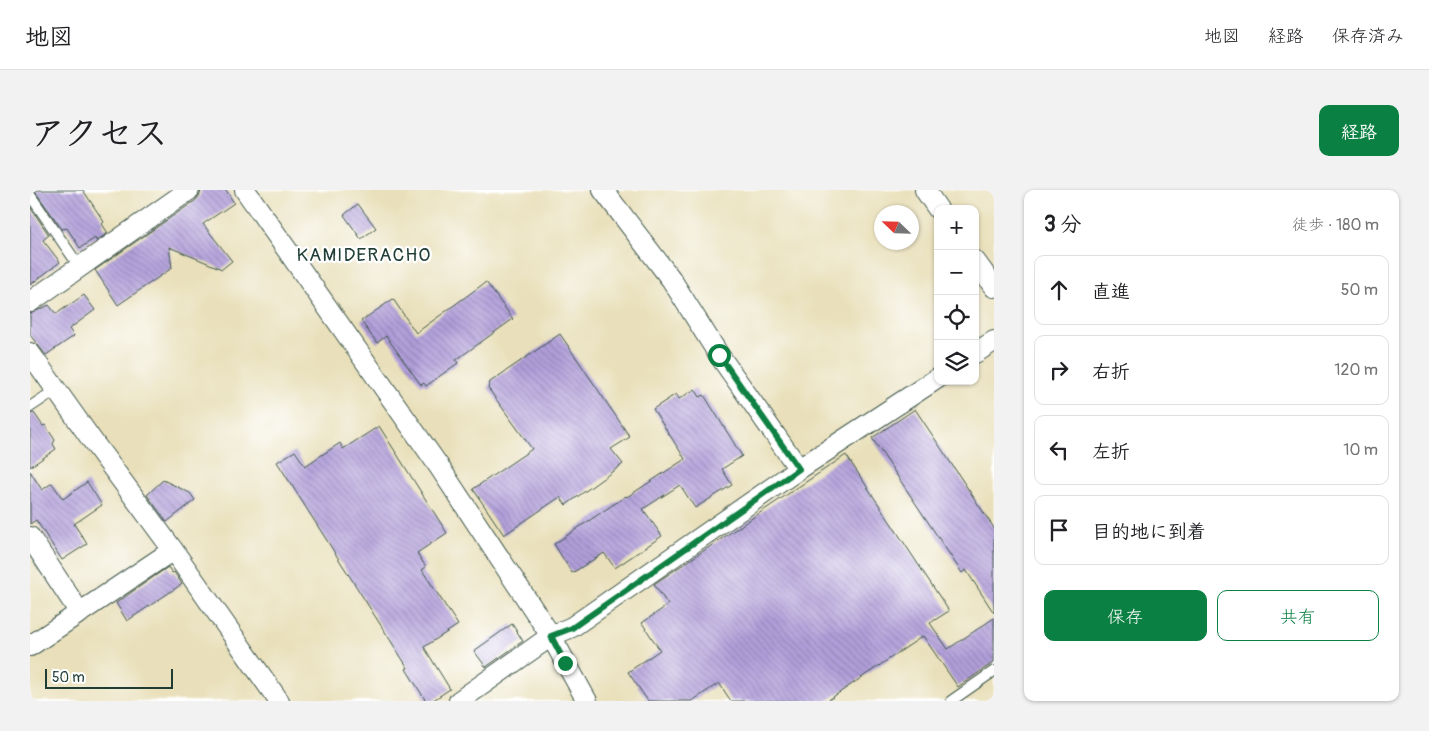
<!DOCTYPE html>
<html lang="ja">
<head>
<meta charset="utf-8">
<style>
  body { margin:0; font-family:Pangolin,"Klee One",sans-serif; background:#f2f2f2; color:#202124 }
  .controls { position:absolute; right:15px; top:15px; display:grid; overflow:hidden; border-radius:10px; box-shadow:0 1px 4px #0004 }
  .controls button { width:45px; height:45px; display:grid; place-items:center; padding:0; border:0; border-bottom:1px solid #e0e0e0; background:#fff; color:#202124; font:25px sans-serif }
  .compass { position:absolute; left:844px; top:15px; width:45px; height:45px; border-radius:50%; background:#fff; box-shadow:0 1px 4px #0004; rotate:293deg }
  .scale { position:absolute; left:15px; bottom:12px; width:128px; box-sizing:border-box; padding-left:5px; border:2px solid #1f3d34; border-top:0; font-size:14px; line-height:18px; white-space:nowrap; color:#1f3d34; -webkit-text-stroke:4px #fff; paint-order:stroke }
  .stop { position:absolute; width:15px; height:15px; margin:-11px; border:4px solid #0b8043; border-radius:50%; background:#fff }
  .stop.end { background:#0b8043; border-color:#fff; box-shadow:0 1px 5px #0008 }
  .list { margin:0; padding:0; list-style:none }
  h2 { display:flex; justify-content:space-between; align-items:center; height:65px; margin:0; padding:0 20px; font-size:21px }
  h2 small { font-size:16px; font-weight:400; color:#757577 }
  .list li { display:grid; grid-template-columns:32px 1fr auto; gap:15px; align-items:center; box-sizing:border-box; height:70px; margin:0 10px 10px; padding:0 10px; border:1px solid #e0e0e0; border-radius:10px }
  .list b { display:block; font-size:19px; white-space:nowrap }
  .list em { font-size:16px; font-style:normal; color:#757577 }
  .actions { display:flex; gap:10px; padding:15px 20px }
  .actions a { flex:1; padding:11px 0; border:1px solid #0b8043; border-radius:10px; text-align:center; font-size:18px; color:#0b8043 }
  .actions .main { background:#0b8043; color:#fff }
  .icon { flex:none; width:28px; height:28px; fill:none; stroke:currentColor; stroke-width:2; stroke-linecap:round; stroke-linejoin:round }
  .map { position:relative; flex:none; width:964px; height:511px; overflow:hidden; border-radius:10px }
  header { display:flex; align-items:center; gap:30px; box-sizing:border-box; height:70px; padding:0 25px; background:#fff; border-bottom:1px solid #e0e0e0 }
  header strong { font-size:24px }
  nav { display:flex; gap:28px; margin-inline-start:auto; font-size:18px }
  .intro { display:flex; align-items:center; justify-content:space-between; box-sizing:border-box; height:120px; padding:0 30px }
  h1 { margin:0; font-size:35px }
  .button { padding:12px 22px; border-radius:10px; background:#0b8043; color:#fff; font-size:18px; font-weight:700 }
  main { display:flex; gap:30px; padding:0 30px }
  aside { flex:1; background:#fff; border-radius:10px; box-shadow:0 1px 4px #0004 }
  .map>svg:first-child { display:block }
</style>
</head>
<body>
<header>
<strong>地図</strong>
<nav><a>地図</a><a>経路</a><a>保存済み</a></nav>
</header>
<div class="intro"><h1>アクセス</h1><a class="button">経路</a></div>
<main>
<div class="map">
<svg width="964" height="511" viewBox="0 0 964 511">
  <defs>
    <pattern id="building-back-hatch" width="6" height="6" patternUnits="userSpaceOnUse" patternTransform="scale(1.25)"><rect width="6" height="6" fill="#b19eda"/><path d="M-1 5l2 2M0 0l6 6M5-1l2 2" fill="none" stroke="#8f82b2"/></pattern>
  </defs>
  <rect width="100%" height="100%" fill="#fff"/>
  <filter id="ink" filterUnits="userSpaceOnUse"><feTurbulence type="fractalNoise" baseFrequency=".02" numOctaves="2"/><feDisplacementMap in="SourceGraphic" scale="10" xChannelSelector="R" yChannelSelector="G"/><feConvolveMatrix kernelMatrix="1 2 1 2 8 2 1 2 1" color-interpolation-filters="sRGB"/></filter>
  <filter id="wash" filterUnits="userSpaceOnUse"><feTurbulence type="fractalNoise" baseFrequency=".0096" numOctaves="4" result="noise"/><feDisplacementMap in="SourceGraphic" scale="20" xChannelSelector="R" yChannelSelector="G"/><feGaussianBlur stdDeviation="1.12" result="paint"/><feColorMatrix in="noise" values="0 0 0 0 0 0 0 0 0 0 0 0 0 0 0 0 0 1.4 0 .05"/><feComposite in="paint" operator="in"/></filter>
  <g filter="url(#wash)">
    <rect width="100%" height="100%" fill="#e9e0bb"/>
    <g id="blocks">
      <!-- building -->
      <path fill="url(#building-back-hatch)" d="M4,0h49l21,32 -2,2 6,9 -12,8 -1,-3 -15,10 -13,-20 -5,1z
        M171,0h25l8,13 -31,21 29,37 -10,8 -53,-22 3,21 -54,37 -23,-35 101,-70 4,-5z
        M328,14l18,24 -15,11 -17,-24z
        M0,17l19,28 -6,5 17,22 -30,23z
        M456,92l27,37 -57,41 2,3 -32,23 -2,-3 -3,2 -35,-49 -9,7 -16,-22 32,-22 23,34z
        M54,105l11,15 -26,19 5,7 -28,19 -16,-20v-21l19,-9 7,9z
        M530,144l70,103 -19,12 12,15 -57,41 -6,-8 -56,38 -31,-46 59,-40 -44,-61 2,-6z
        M665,199l5,8 4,-2 38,61 -20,13 10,16 -37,23 -15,-23 -37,24 19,27 -47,32 -11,-15 -32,20 -18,-29 72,-48 1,1 58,-38 -32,-50 23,-15 3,5z
        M885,219l79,119v85l-28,-43 -4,3 -90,-135z
        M4,223l9,13 2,-1 10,15 -2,4 3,5 -26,18v-53z
        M349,236l68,107 -30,20 9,14 -4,3 36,55 -34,22 26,42 -18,12h-6l-20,-32 2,-1 -131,-206 18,-11 10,15 35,-23 3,6z
        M816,265l103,156 -19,12 18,26 46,-31v44l-36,25 -35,-51 -96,65h-96l-12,-18 -27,18h-44l-20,-29 32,-22 -18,-27 26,-18 -14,-21z
        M0,281l12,19 10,-7 11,16 24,-17 15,23 -28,19 13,20 -25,16 -26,-40 -6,4z
        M133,290l27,13 5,7 -28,22 -20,-27z
        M138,377l4,6 2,-1 8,12 -55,37 -11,-18z
        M482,434l11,17 -37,26 -12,-16z"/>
    </g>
  </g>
  <g filter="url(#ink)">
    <use href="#blocks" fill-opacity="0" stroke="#3d5548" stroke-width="1"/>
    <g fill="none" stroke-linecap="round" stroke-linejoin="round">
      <!-- service casing -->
      <g stroke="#3d5548" stroke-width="12">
        <path id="service" d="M0,5l49,71
          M0,217l27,-18
          M921,511l43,-30"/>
      </g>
      <!-- minor casing -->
      <g stroke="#3d5548" stroke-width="22">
        <path id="minor" d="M215,0l193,275 113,171 36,65
          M573,0l68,89 48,76 80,114
          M895,0l13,19
          M945,71l19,26
          M0,112l159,-112
          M0,163l64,90 79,107 106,151
          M945,163l19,-12
          M0,347l50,76
          M0,456l143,-96
          M429,511l92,-65 21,-9 227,-158 139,-91"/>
      </g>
      <!-- service -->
      <use href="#service" stroke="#fff" stroke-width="10"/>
      <!-- minor -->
      <use href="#minor" stroke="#fff" stroke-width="20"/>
    </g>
  </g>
  <g fill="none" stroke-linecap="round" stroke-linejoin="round" filter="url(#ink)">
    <!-- route -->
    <path stroke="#0b8043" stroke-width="6" d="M535,473l-14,-27 21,-8 227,-159 -80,-114"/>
  </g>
  <g text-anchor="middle" stroke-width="4.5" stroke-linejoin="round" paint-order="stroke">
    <!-- quarter labels -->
    <g font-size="19" letter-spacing="1" fill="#1f3d34" stroke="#fff">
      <text x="334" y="71">KAMIDERACHO</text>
    </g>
  </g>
</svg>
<div class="controls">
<button>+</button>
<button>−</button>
<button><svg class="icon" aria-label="locate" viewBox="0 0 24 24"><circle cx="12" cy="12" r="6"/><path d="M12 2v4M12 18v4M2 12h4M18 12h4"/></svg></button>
<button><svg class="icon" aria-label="layers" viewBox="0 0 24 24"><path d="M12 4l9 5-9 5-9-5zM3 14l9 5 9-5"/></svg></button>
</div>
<svg class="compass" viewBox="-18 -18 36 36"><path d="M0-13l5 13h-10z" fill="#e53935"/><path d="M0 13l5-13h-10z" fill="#757577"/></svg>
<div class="scale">50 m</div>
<div class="stop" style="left:689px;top:165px"></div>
<div class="stop end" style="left:535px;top:473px"></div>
</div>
<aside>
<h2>3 分<small>徒歩 · 180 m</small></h2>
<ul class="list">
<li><svg class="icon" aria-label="ahead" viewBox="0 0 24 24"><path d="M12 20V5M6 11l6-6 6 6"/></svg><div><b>直進</b></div><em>50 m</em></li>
<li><svg class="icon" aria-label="right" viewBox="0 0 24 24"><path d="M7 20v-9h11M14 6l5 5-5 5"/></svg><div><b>右折</b></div><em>120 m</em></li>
<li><svg class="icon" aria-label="left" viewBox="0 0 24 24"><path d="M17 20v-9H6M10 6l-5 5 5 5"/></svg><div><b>左折</b></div><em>10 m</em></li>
<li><svg class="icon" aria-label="arrive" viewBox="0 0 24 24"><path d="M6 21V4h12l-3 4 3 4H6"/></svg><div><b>目的地に到着</b></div></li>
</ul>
<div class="actions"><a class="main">保存</a><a>共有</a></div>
</aside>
</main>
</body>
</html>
